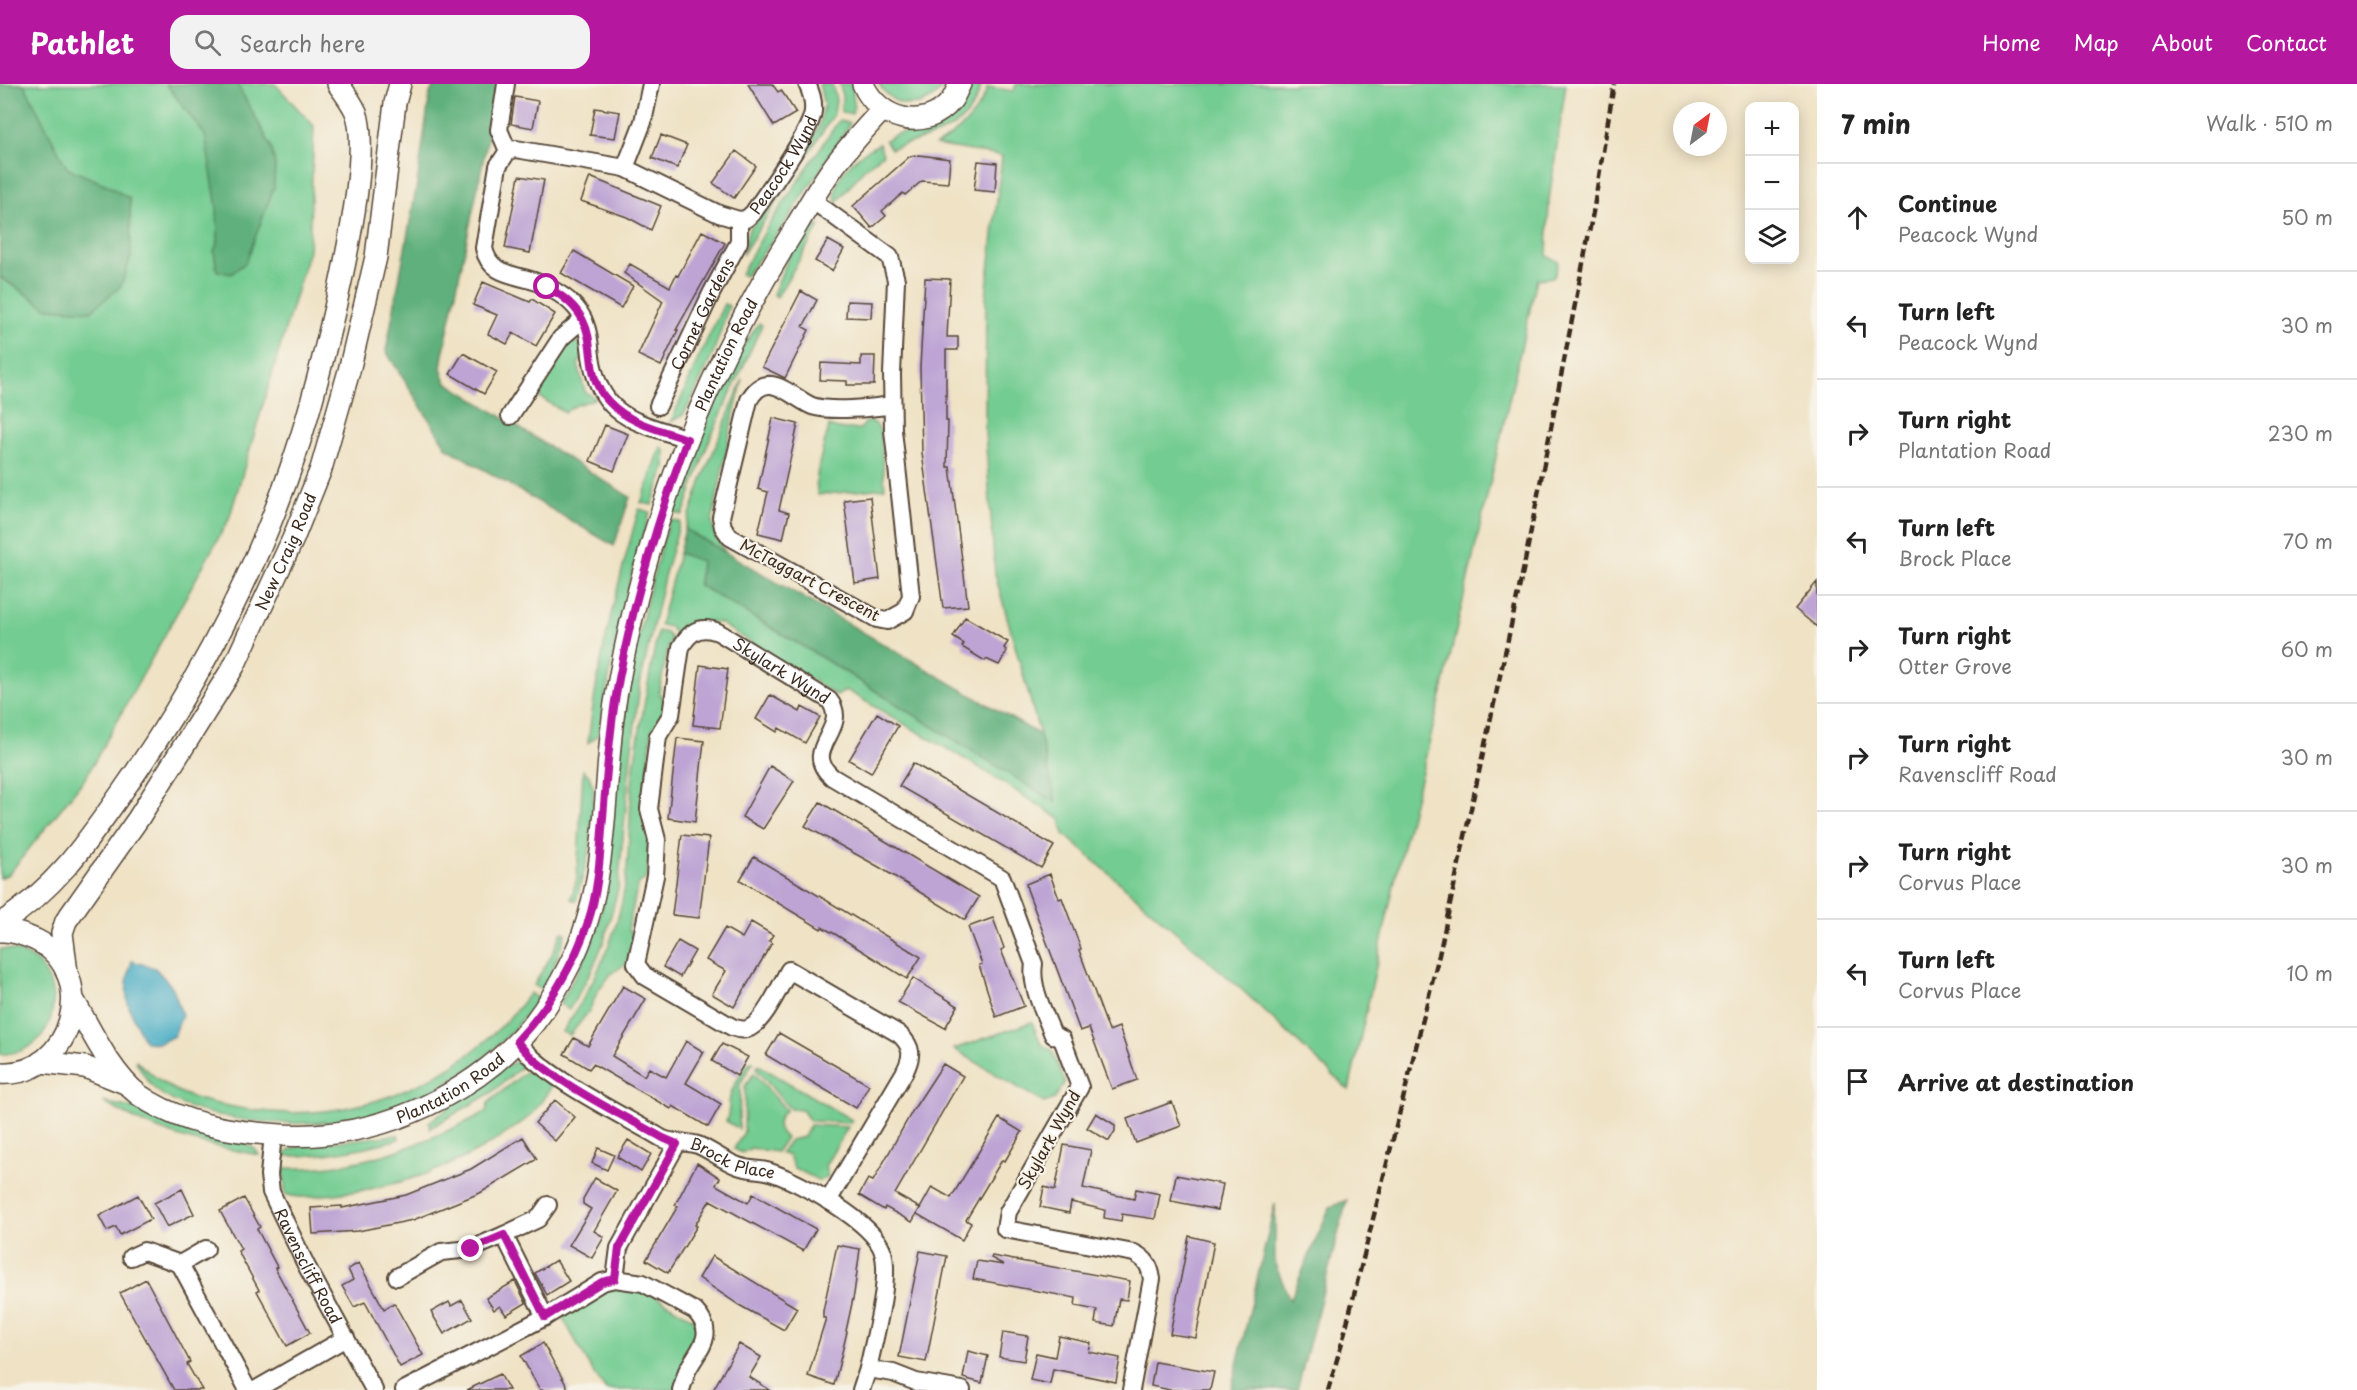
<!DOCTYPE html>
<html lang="en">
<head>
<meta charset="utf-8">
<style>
  body { margin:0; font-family:"Playpen Sans",sans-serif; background:#f2f2f2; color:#222 }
  .controls { position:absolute; right:18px; top:18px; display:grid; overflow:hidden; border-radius:12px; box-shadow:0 3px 15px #0003 }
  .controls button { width:54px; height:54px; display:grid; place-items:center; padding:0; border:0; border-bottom:2px solid #e0e0e0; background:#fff; color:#222; font:30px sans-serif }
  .compass { position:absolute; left:1673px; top:18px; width:54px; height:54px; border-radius:50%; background:#fff; box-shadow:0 3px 15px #0003; rotate:32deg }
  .stop { position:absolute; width:18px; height:18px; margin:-14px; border:4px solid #b5179e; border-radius:50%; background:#fff }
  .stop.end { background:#b5179e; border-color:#fff; box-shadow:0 2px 6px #0008 }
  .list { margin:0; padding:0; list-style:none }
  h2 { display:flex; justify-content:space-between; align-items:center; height:78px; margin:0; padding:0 24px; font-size:26px }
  h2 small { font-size:20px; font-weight:400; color:#767676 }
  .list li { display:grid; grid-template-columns:39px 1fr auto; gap:18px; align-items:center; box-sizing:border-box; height:108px; padding:0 24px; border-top:2px solid #e0e0e0 }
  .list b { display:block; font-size:22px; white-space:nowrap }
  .list p { margin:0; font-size:20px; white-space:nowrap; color:#767676 }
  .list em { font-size:20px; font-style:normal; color:#767676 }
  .icon { flex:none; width:33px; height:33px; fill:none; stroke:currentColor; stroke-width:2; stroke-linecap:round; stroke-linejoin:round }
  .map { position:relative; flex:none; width:1817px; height:1306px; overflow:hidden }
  header { display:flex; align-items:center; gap:36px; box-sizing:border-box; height:84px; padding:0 30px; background:#b5179e; color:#fff }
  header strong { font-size:28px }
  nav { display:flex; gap:33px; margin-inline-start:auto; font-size:21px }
  .search { width:420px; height:54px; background:#f2f2f2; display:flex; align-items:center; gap:15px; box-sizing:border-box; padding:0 21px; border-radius:18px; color:#767676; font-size:22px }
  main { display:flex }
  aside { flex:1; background:#fff }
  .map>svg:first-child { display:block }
</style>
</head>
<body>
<header>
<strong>Pathlet</strong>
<div class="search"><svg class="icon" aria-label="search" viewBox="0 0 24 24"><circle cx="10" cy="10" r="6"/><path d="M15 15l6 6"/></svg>Search here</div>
<nav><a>Home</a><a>Map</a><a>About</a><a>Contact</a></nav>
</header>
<main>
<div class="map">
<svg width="1817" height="1306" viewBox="0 0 1817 1306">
  <rect width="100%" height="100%" fill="#f7f3e8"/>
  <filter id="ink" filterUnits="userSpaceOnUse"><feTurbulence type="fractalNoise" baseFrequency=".0167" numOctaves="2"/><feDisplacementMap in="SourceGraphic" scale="12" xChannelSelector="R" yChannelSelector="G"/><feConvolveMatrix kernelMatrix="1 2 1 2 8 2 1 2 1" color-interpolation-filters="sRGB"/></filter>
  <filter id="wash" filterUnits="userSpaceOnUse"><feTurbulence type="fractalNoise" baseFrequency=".008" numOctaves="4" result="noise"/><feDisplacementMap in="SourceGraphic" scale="24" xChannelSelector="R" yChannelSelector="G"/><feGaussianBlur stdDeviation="1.35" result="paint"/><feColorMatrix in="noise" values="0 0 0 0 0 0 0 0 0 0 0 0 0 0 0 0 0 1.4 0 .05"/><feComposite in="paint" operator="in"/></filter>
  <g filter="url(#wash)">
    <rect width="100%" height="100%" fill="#efe2c5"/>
    <!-- green -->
    <path fill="#73cc92" stroke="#577b58" stroke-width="1.5" d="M0,0h275l39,42 -5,124 -80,269 -143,258 -77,97 -9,4z
      M819,0h13l4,16 -2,14 -92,141 7,-26 14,-14 56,-88 5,-22z
      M840,0h12l2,21 -2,9 -11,-2 1,-15z
      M879,0h66c-18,27 -49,28 -66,0z
      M970,0l11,2c-13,49 -50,48 -90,63l-6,-9 12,-6 29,-7z
      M1016,0h550l-17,116 -2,56 12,6 -5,15 -17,2 -96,417 -42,166 -50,228 -109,-102 -176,-154 -4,-15 -85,-54 -129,-75 -9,6 -47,-30 -7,1 -22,-13 -3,-7 -38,-24 -11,-1 -33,14 -6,-9 -10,-2 19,-72 22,7 -2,25 122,72 235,145 -16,-67 -45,-161 -10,-142 1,-135 16,-141 -66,-11c25,-14 42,-30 52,-58l26,4z
      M839,36l11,3 -8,14 -62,94 -35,45 -4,-2 27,-48z
      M879,60l4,10 -19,15 -28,34c-6,-27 22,-49 43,-59z
      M817,141h3l-43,72 -4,-3c11,-23 19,-58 44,-69z
      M724,220l5,2 -16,48 -25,53 -5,8 -12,7 27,-63z
      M759,239l3,2 -53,116 -26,74 -11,-3 16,-46 43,-102z
      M573,256l9,7 2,9 -6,8 7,28 11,6c-12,6 -23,6 -31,15l-33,-21 35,-50z
      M743,295l-11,43 -20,100 3,15 11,16 -41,-24 18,-52z
      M867,337l8,2 5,7 5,58 -67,7c-6,-17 7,-51 11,-69l9,3h22z
      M661,363l4,4v17l-13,37 -11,-2z
      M639,425l11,3 -20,68 -15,65 -15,84 -3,7 -9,7c9,-80 29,-157 51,-234z
      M670,435l10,3 -16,55 -24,107 -10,80 -12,125 -14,52 -12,29 -23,40 -9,-6c14,-27 31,-54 39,-83 14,-56 12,-114 20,-171 10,-78 27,-156 51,-231z
      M658,547l9,2 5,7 -3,3 -10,49 8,16 -15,22 -9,93 8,18 -4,37 -9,6 -10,45 6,10 -5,11 1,11 -18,12 -13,16 -10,22 -19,24 -8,-3c31,-45 55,-93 63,-147 5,-36 4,-73 8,-110 6,-48 16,-96 25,-144z
      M583,686l6,6 5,13 -4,60 -14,52 -5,-2 6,-21z
      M562,848l4,1 -18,50 -5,8 -9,-6 17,-29z
      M0,865c70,-1 71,106 0,105z
      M530,909l8,6c-22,30 -49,59 -81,78 -32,20 -70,35 -106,42 -51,10 -153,4 -195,-29 -9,-8 -15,-20 -21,-30 13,11 25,23 40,30 21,11 47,15 70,19 111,17 218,-27 285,-116z
      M1032,938l9,22 11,6 13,32 -10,17 -11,4 -90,-54z
      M516,978l9,2 -34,29 -61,35 -1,-6 79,-57z
      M753,978l-13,22 -1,45 -13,-8c4,-8 2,-15 4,-24 3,-12 11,-24 18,-34z
      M758,981l94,55 -1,3 -41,-2 -8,-11 -12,-1 -34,-40z
      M529,985l23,17c-7,10 -14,21 -22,30 -8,7 -18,13 -26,19 -50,33 -109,53 -169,59 -16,1 -34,6 -50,0l-1,-26c72,3 139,-23 202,-56l2,-9z
      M754,989l32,37c-11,9 -10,20 0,28l-10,14 -25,-4 -9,5 -8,-4 10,-17 1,-46z
      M103,1018l38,8 21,10 79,21 14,8 4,6c-59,-10 -104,-22 -156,-53z
      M810,1041l38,2 -23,39 3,10 -8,5 -26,-13 -5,-12 -9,-3 10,-13 14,-3z
      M398,1051l1,4c-38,10 -75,18 -115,17l5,-6 14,-5z
      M628,1196l76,45 -23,65h-75l-13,-18 -35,-63z"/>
    <!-- forest -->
    <path fill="#5eb07c" stroke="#4c6d4d" stroke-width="1.5" d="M0,0h24l43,84 40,17 23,14 1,58 -10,29 -30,25 -44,-3 -47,-31z
      M166,0h71l34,62 4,18 -1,23 -28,75 -15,12 -14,-3 -3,-20 4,-10 -1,-33 -12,-73z
      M435,0h64l-56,271 -2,13 5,14 184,115 -16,49 -167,-98 -61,-97 31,-167 13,-91z
      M685,445l355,206 16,68 -235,-146 -122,-72 2,-24 -22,-8z
      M1347,1116l-50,190h-66l44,-186v60l15,36 40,-93z"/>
    <!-- water -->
    <path fill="#44abc4" stroke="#406a71" stroke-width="1.5" d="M132,877l23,7 18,20 9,27 -8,21 -14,7 -15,-1c-16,-32 -25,-44 -13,-81z"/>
    <g id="blocks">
      <!-- building -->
      <path fill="#bda4d4" d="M748,0h24l6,8 3,-2 15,23 -22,13z
        M515,13l23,4 -5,27 -22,-4z
        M595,24l25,4 -5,26 -25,-3z
        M661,51l26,10 -10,23 -25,-10z
        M736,67l20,15 -22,32 -21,-15z
        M919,71l31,4 -2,24 -26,-2 -17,14 -2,-2 -21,18 4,5 -14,12 -19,-22 56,-49z
        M978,77l19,2 -2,29 -21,-2z
        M519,92l25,4 -14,73 -25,-5z
        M590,93l71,29 -10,24 -24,-13 -46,-16z
        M702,147l23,12 -49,87h2l-17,36 -23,-11 25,-54 -39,-28 6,-9 40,23 6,-12 2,1z
        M828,156l16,9 -12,22 -17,-10z
        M574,167l59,35 -12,22 -60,-35z
        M925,194l25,1 -3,58h11v13h-12v71h2l-1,46h3l18,139 -25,2 -21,-155 -2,-86z
        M483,198l47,20 2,-3 23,15 -19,32 -23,-13 -6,11 -19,-10 9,-19 -24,-10z
        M801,207l16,9 -14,27 6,3 -24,48 -23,-11z
        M847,217l25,1 -1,16 -25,-1z
        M463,269l34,19 -13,22 -34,-20z
        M861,272h14l-1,29h-27v-4l-27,-1 1,-17 40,2z
        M773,334l25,6 -19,86 10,3 -6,26 -25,-6 10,-41 -10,-3z
        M605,341l23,9 -14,37 -24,-10z
        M870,413l10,82 -25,4 -11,-83z
        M1817,498v45l-22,-18z
        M965,533l43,25 -4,6 3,3 -8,14 -13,-6 -1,2 -23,-14 2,-3 -11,-7z
        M700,581l28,4 -8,59 -27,-3z
        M770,611l30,17 2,-5 18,10 -15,26 -26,-15 -2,4 -21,-13z
        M877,629l21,13 -27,47 -22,-13z
        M677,654l27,3 -9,81 -27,-4z
        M913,679l141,83 -13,22 -142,-82z
        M770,682l24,15 -31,48 -21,-12z
        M820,718l159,95 -14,23 -86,-53 -74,-41z
        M682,751l27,3 -10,80 -27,-3z
        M754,773l167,100 -14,22 -72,-45 -13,-7 -1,2 -81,-49z
        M1050,790l9,25 3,-1 19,51 -2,1 30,81 10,-4 18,53 -25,9 -23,-61 -9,3 -53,-142 -1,-5z
        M993,834l11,30 -3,2 23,56 -28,11 -17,-52 3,-1 -14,-37z
        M751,838l22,13 -4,6 3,2 -38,64 -22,-13 14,-23 -20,-11 19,-32 17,10z
        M678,857l17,10 -15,26 -17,-10z
        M913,894l45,28 -13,22 -47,-26z
        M623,902l23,13 -34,57 32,20 5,-8 17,9 20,-36 18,11 -18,31 35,21 -13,23 -35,-21 -2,3 -78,-45 -4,5 -25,-15 10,-16 14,8z
        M779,949l90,52 -13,23 -90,-53z
        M722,960l26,13 -11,19 -25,-15z
        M943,980l20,12 -68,118 25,14 -8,14 -27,-15 -1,3 -25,-15 9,-16 5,2 40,-71z
        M555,1016l20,17 -20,24 -20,-18z
        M1172,1018l9,24 -45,17 -9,-24z
        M1096,1029l19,12v6l-6,10 -22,-13z
        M999,1034l23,14 -17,29 -3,-1 -36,60 5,3 -9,17 -45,-26 15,-27 19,11z
        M523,1053l14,22 -57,34 -67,27 -55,11 -45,3 -2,-26 31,-2v2l64,-13 65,-26z
        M628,1056l23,14 -10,18 -24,-15z
        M1064,1061l27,5 -8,38 51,11 2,-10 24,5 -5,25 -33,-5 -1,7 -17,-3 1,-8 -34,-8 -2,11 -29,-6 4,-20 11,3z
        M598,1064l16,7 -7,15 -15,-7z
        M697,1079l23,15 -4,7 32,18 5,-9 63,35 -13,22 -93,-51 -15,25 2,1 -29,47 -22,-13 32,-54 -3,-1z
        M1176,1091l47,9 -5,26 -47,-9z
        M595,1094l22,13 -23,40 10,6 -12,21 -23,-13 22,-36 -8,-5v-5z
        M182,1105l12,25 -27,13 -13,-24z
        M138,1111l13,24 -31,16 -4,-8 -9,4 -8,-15z
        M244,1114l16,29 -3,2 20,38 -2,1 35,65 -23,13 -30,-55 2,-1 -21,-39 3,-2 -21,-38z
        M1189,1152l25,6 -18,96 -26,-4z
        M837,1161l23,4 -6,45 -8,37 1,1 -13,53 -26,-9 18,-58h-3v-7z
        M920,1167l27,5 -21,106 -27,-5z
        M712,1172l85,52 -13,22 -45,-25 -40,-27z
        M992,1172l138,25 -3,19 -8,-1 -5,27 -19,-3 2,-13 -22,-4 1,-8 -103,-19 4,-18 27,4 -13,-7z
        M556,1176l13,21 -22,14 -12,-22z
        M359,1179l25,46 10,-6 29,52 -23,12 -35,-65 -11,5 -12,-21 11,-6 -5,-11z
        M146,1195l44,83 -3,2 15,26h-28l-54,-97z
        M515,1197l11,22 -20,12 -6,-9 -6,4 -8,-12z
        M462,1216l10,18 -28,16 -13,-22 18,-10 2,4z
        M1003,1248l25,4 -4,25 -25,-4z
        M1059,1252l32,7 -2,9 31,6 -4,24 -63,-13 -3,15 -20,-4 6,-27 19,4z
        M543,1259l12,22 14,25h-29l-19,-34z
        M739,1260l22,13 -12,20 21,13h-57z
        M968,1267l20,5 -6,27 -19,-5z
        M1155,1278l59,10 -4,18h-40l-19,-4z
        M500,1290l9,16h-42z"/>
    </g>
  </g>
  <g filter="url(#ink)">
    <use href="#blocks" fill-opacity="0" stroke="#564637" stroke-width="1.5"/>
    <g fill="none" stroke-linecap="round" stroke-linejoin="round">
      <!-- minor casing -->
      <g stroke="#564637" stroke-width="20">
        <g id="minor">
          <path d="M506,0l-7,46 9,21"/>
          <path d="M625,84l18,-46 8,-38"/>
          <path d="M812,116l78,57 6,23 -4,94 1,56 18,166 -6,15 -18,10 -10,-2 -147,-82 -7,-10 -2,-10 28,-117c18,-33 42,-3 63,6 17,6 61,2 80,-1"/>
          <path id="s1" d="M658,322l54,-114 27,-50v-22"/>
          <path d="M510,332l51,-78 22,-19"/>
          <path id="s2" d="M687,355c-52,-18 -87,-21 -96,-83 -2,-18 -3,-34 -15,-48 -10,-12 -27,-21 -42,-27 -22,-7 -45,-7 -50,-33l14,-82 10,-15 8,-2 109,19 94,46 20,6 7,-1 7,-6c14,-21 58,-80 60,-102 1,-10 -1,-17 -6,-27"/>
          <path id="s3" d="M517,957c22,34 109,76 146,98 12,5 23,2 35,6 14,6 26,16 40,21 11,4 22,3 32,6 30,10 103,49 113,80 8,29 -9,87 -15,117l25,4 23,9 46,8"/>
          <path id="s4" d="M273,1050l-4,41 2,17 35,73 68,125"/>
          <path id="s5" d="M828,1117l76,-128c9,-17 9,-26 -5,-39l-110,-64c-8,14 -26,55 -42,59 -5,1 -10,0 -15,-2l-87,-51 -9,-12 19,-88 2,-36 -8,-31 9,-73 13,-21 10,-68c9,-16 20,-22 37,-15l111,68c23,29 -30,49 3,77l170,101 32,86c-4,23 11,50 19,71l9,4 18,48 -72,125 -3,17 129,24c12,6 16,13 18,26l-21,111"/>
          <path d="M504,1151l41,82"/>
          <path d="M131,1173l13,-6 36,13 26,-15"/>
          <path d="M180,1180l68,126"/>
          <path d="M397,1193l44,-25 30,-3 33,-14 34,-16 10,-14"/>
          <path d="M615,1195l4,-31 58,-104"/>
          <path d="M255,1306l91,-52"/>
          <path d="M404,1306l141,-73 57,-35 13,-3 28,4 52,28c23,24 3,38 -8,60 -2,6 -4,13 -6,19"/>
          <path d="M861,1306l7,-21"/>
        </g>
      </g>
      <!-- tertiary casing -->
      <g stroke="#564637" stroke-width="24">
        <g id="tertiary">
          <path d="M863,0c15,36 62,49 88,17 4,-5 6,-12 9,-17"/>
          <path d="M0,840c55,-35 85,-79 122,-132 72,-102 133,-217 173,-336 19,-57 33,-116 46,-175 8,-38 28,-134 15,-169 -4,-9 -12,-20 -18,-28"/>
          <path d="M0,847c12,-1 25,4 36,9 65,32 37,138 -36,133"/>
          <path id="s6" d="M67,889l-5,-40 4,-12 72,-102 96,-153 59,-127 28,-70 28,-98 27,-114 19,-154 5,-19"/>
          <path id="s7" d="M73,915c18,31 38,75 66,96 34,24 77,34 117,38 24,2 47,4 70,1 77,-7 159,-50 208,-111 14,-18 26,-39 36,-59 42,-82 31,-179 46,-267 28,-164 86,-320 175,-462 13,-22 26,-45 41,-66 15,-21 33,-40 50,-59"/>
          <path d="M41,978l44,5 40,16"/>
        </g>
      </g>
      <!-- minor -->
      <use href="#minor" stroke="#fff" stroke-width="16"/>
      <!-- tertiary -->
      <use href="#tertiary" stroke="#fff" stroke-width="21"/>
      <!-- rail -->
      <path stroke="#3b2a1e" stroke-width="4.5" stroke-dasharray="9 4.5" stroke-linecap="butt" d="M1328,1306l15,-51 96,-384 85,-389 70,-359 20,-123"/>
    </g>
  </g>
  <g fill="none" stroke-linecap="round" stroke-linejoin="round" filter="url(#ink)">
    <!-- route -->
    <path stroke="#b5179e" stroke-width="8" d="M471,1165l33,-14 41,82 57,-35 13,-3 4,-31 58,-104 -14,-6c-37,-21 -124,-63 -146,-97 31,-33 57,-76 71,-119 11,-33 12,-69 15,-104 3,-39 6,-78 12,-117 15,-90 41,-176 72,-262 -27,-9 -57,-15 -78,-37 -36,-37 5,-79 -62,-115"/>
  </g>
  <g text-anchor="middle" stroke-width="4.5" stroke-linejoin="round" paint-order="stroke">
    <!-- street labels -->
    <g font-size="16" fill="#3b2a1e" stroke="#f7f3e8">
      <text dy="6" stroke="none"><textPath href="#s2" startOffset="722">Peacock Wynd</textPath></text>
      <text dy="6" stroke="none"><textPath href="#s1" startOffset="102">Cornet Gardens</textPath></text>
      <text dy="6" stroke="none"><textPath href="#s7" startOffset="1256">Plantation Road</textPath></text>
      <text dy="6" stroke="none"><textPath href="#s6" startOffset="484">New Craig Road</textPath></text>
      <text transform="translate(810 496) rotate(28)" y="6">McTaggart Crescent</text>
      <text dy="6" stroke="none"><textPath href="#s5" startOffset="969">Skylark Wynd</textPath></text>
      <text dy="6" stroke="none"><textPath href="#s7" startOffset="446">Plantation Road</textPath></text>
      <text transform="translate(1049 1056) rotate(-61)" y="6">Skylark Wynd</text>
      <text dy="6" stroke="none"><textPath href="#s3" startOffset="250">Brock Place</textPath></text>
      <text dy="6" stroke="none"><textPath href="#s4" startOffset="141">Ravenscliff Road</textPath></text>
    </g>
  </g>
</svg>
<div class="controls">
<button>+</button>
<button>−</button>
<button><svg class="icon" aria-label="layers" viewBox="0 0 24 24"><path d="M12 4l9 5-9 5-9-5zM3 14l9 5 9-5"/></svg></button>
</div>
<svg class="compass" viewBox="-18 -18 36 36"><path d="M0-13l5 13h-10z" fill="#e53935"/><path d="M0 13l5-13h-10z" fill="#767676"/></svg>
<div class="stop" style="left:547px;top:203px"></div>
<div class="stop end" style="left:471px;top:1165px"></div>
</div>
<aside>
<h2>7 min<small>Walk · 510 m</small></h2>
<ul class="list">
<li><svg class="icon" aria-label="ahead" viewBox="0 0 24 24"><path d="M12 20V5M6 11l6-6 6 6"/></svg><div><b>Continue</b><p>Peacock Wynd</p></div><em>50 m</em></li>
<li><svg class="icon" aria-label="left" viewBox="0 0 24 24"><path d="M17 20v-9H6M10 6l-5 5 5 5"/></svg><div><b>Turn left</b><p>Peacock Wynd</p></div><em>30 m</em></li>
<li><svg class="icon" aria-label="right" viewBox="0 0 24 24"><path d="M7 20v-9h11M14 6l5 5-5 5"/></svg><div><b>Turn right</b><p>Plantation Road</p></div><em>230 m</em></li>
<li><svg class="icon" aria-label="left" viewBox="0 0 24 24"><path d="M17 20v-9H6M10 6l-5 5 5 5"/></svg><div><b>Turn left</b><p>Brock Place</p></div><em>70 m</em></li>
<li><svg class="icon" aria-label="right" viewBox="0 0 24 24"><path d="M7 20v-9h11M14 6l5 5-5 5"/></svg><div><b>Turn right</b><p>Otter Grove</p></div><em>60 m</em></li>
<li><svg class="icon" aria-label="right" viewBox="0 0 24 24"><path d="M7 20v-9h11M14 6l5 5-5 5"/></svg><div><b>Turn right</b><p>Ravenscliff Road</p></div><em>30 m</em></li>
<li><svg class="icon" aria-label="right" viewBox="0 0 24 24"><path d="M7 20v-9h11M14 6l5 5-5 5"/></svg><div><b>Turn right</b><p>Corvus Place</p></div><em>30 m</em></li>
<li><svg class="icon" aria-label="left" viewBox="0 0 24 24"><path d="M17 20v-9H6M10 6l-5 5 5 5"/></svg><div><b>Turn left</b><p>Corvus Place</p></div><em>10 m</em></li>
<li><svg class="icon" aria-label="arrive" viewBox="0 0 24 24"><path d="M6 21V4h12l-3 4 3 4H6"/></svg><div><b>Arrive at destination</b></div></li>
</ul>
</aside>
</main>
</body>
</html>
